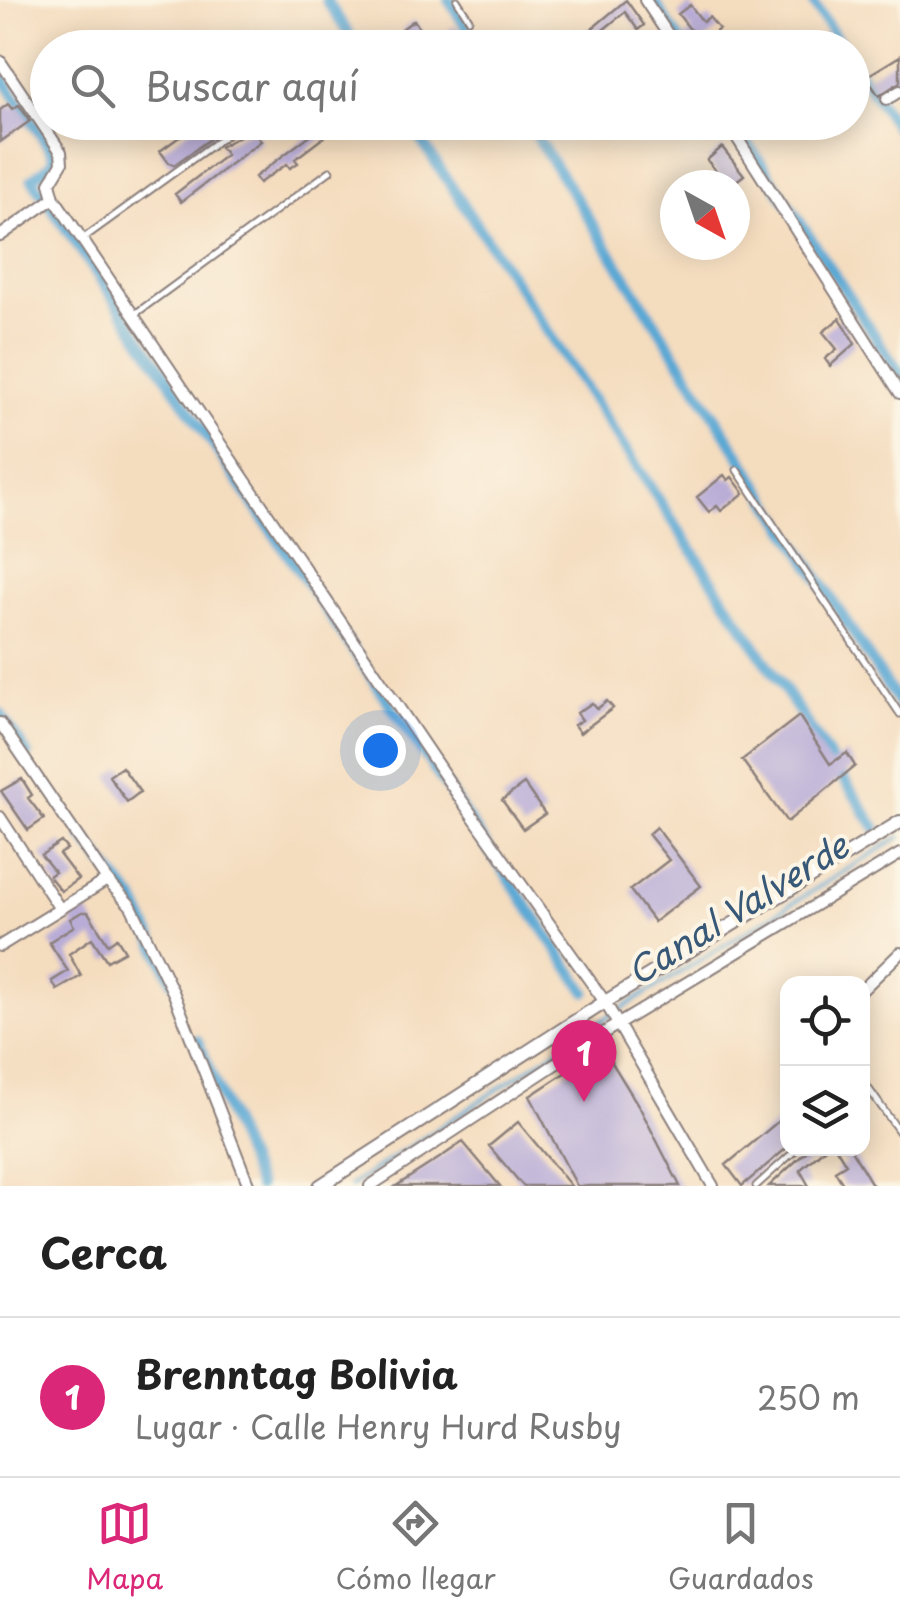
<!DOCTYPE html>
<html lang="es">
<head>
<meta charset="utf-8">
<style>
  body { margin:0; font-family:"Playpen Sans",sans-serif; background:#f2f2f2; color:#222 }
  .controls { position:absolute; right:30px; bottom:30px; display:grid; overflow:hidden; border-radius:20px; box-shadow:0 5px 25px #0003 }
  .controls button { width:90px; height:90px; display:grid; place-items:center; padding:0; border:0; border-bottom:2px solid #e0e0e0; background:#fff; color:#222; font:50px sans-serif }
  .compass { position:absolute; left:660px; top:170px; width:90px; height:90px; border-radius:50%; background:#fff; box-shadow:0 5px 25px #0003; rotate:140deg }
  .you { position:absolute; left:380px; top:750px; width:35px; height:35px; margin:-25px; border:8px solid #fff; border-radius:50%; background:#1a73e8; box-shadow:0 0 0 15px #1a73e833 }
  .badge { display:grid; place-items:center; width:65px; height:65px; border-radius:50%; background:#db2777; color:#fff; font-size:32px; font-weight:700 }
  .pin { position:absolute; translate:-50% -82px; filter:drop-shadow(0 2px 5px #0008) }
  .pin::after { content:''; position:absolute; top:52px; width:35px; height:30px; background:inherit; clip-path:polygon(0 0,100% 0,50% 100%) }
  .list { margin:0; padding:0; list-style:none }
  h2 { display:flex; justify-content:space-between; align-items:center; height:130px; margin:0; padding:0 40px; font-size:42px }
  h2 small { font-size:32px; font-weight:400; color:#767676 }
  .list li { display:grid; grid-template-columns:65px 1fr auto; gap:30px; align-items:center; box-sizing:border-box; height:160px; padding:0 40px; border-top:2px solid #e0e0e0 }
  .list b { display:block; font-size:38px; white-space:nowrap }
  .list p { margin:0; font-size:32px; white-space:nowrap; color:#767676 }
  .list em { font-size:32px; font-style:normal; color:#767676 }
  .icon { flex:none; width:55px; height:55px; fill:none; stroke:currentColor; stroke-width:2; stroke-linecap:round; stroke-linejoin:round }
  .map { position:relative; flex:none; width:900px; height:1186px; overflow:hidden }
  .search { position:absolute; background:#fff; box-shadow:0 5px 25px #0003; left:30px; right:30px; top:30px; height:110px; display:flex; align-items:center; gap:25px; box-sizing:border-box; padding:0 35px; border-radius:55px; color:#767676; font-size:38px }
  .sheet { height:290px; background:#fff }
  nav { display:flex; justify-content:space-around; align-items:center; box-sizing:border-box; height:140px; border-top:2px solid #e0e0e0; background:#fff; font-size:28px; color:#767676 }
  nav a { display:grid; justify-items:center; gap:5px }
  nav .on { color:#db2777 }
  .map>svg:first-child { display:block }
</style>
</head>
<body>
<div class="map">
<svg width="900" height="1186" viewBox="0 0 900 1186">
  <rect width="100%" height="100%" fill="#fcf5e5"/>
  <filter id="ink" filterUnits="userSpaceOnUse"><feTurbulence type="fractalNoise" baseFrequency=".01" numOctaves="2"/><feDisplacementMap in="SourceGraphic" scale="20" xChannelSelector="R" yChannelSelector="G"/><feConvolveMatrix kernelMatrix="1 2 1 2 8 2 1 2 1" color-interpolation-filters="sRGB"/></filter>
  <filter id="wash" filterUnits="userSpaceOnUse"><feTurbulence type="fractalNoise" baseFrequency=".0048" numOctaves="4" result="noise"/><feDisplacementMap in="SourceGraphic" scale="40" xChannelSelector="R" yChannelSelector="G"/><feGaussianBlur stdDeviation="2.25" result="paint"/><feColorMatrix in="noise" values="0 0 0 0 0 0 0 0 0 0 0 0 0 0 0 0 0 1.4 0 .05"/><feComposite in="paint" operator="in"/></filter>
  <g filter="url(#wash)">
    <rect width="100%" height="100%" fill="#f4dcbe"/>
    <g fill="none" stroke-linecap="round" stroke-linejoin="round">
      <!-- stream -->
      <path stroke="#5aa8d4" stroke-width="4" d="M350,1186l253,-166 297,-183"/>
      <!-- canal -->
      <path stroke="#5aa8d4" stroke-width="11" d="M326,0l32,48
        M449,0l30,48
        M653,0l31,48
        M811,0l32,48
        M852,62l48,71
        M0,74l52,78 2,10 -22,17 554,813
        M409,122l467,706
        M527,122l373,584
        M734,122l166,252
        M0,713l28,42
        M83,837l52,64 38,81
        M197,1040l61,146"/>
    </g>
    <g id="blocks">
      <!-- building -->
      <path fill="#b9add7" d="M626,0l18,25 -6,5 -13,-18 -22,18 14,18h-24l-4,-5 -20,5z
        M690,5l13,17 6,-5 10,12 -23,19 -12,-9 8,-7 -14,-18z
        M414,20l17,26 23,-20 11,12 -11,10h-40l-12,-19z
        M900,56v26l-21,14 -13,-19z
        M8,104l4,5 7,-4 11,16 -30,21v-32z
        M200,122h10l8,11 -44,32 -5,-2 -9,-12z
        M322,126l6,8 -33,25 3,4 -8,5 -3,-4 -28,19 -4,-6z
        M252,129l9,12 -80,61 -6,-8 51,-39 -6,-8z
        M722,147l22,28 -13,10h-11l-6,-7 4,-4 -11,-14z
        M840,318l15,26 -25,22 -5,-7 12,-10 -14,-17z
        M724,475l4,5 4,-3 12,16 -23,18 -4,-5 -8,6 -12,-15z
        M607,701l6,7 -33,25 -6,-8 8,-5 -5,-7 15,-10 5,6z
        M799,716l31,48 17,-11 8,13 -68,56 -45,-62z
        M122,767l18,25 -13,10 -18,-26z
        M22,779l10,16 -4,3 16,21 -16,11 -27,-39z
        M524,784l21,30 -22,15 -21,-29z
        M656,827l45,59 -47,36 -24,-32 39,-30 -21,-26z
        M61,842l6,7 -8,5 19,25 -17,12 -12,-15 6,-4 -14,-17z
        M82,912h6l20,32 9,-6 8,13 -18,10 -15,-23 -23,16 12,22 -24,14 -5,-9 16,-10 -19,-29 25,-16 -4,-7z
        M603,1048l37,60 40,78h-103l-47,-90z
        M788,1113v34l-46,39 -16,-21z
        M518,1122l53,64h-48l-34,-40z
        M463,1142l37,44h-104l45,-29z
        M810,1148h15l-25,22 9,16h-40z
        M836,1148h14l23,38h-29l-9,-15 11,-7z"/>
    </g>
  </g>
  <g filter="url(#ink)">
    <use href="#blocks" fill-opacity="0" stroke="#8b7f7c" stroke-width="2.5"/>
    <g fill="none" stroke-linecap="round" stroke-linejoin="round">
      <!-- service casing -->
      <g stroke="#8b7f7c" stroke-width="9">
        <path id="service" d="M457,0l12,19
          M81,240l163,-118
          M135,314l195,-143
          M737,470l163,244
          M864,1082l36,51
          M756,1186l42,-38"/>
      </g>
      <!-- minor casing -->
      <g stroke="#8b7f7c" stroke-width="14">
        <path id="minor" d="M645,0l32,48
          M0,61l61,91 1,11 -12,20 4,15 406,600 145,204 108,184
          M887,99l13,-8
          M727,122l173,271
          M0,236l54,-38
          M0,723l107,157 24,26 43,88 75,192
          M0,817l60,92
          M0,946l107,-66
          M862,990l38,-37
          M370,1186l222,-146 308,-186"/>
      </g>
      <!-- tertiary casing -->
      <g stroke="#8b7f7c" stroke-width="16">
        <path id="tertiary" d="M320,1186l285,-184 295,-180"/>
      </g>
      <!-- service -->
      <use href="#service" stroke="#fff" stroke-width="5"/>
      <!-- minor -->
      <use href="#minor" stroke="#fff" stroke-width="10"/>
      <!-- tertiary -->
      <use href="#tertiary" stroke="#fff" stroke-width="12"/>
    </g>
  </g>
  <g text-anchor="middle" stroke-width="8" stroke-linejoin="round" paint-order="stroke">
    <!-- water labels -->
    <g font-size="35" font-style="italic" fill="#385878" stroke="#fcf5e5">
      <text transform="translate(738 910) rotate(-32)" y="12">Canal Valverde</text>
    </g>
  </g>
</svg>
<div class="controls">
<button><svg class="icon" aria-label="locate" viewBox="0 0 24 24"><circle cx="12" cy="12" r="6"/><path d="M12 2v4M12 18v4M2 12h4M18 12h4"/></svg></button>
<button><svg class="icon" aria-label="layers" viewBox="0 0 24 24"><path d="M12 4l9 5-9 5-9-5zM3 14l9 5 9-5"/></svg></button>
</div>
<svg class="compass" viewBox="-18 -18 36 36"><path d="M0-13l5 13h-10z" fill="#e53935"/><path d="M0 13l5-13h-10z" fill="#767676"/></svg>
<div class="you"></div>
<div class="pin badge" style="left:584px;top:1102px">1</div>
<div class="search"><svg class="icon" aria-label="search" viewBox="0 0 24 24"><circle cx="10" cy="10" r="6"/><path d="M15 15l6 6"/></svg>Buscar aquí</div>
</div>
<section class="sheet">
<h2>Cerca<small></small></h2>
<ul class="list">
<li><span class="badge">1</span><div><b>Brenntag Bolivia</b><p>Lugar · Calle Henry Hurd Rusby</p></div><em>250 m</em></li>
</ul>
</section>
<nav>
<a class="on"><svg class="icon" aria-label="map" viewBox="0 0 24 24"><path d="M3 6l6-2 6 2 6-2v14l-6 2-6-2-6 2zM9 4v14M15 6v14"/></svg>Mapa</a>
<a><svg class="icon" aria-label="directions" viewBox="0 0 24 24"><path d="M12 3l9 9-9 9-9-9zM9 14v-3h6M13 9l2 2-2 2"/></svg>Cómo llegar</a>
<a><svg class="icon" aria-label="saved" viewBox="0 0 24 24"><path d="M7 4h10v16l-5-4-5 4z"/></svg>Guardados</a>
</nav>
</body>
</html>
